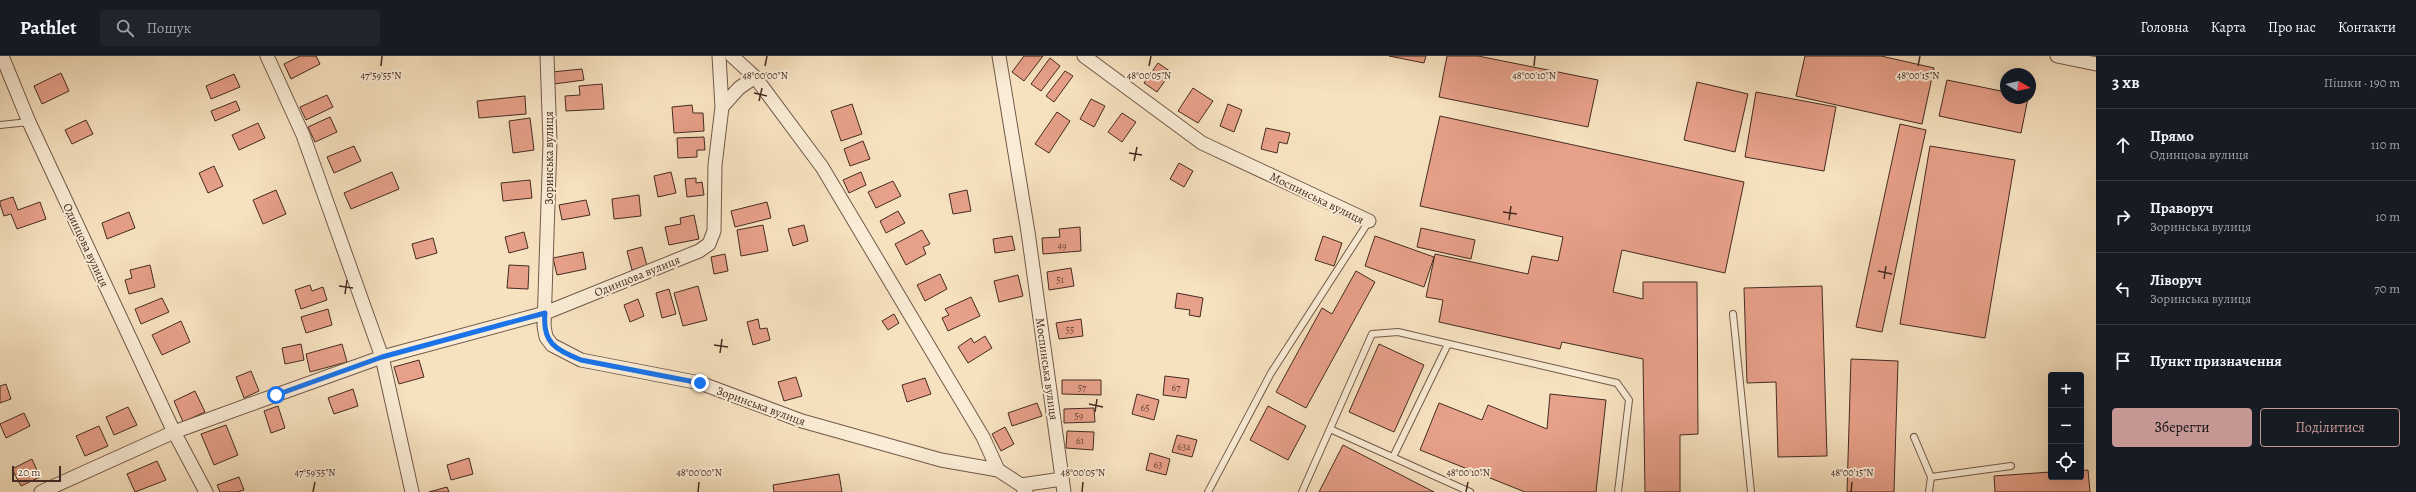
<!DOCTYPE html>
<html lang="uk">
<head>
<meta charset="utf-8">
<style>
  body { margin:0; font-family:Alegreya,serif; background:#20242c; color:#f1f3f6 }
  .controls { position:absolute; right:12px; bottom:12px; display:grid; overflow:hidden; border-radius:4px; box-shadow:0 4px 16px #0002 }
  .controls button { width:36px; height:36px; display:grid; place-items:center; padding:0; border:0; border-bottom:1px solid #363941; background:#171b24; color:#f1f3f6; font:20px sans-serif }
  .compass { position:absolute; left:2000px; top:12px; width:36px; height:36px; border-radius:50%; background:#171b24; box-shadow:0 4px 16px #0002; rotate:99deg }
  .scale { position:absolute; left:12px; bottom:10px; width:49px; box-sizing:border-box; padding-left:4px; border:2px solid #452b21; border-top:0; font-size:11px; line-height:14px; white-space:nowrap; color:#452b21; -webkit-text-stroke:3px #faecd6; paint-order:stroke }
  .stop { position:absolute; width:12px; height:12px; margin:-9px; border:3px solid #1a73e8; border-radius:50%; background:#fff }
  .stop.end { background:#1a73e8; border-color:#fff; box-shadow:0 1px 4px #0008 }
  .list { margin:0; padding:0; list-style:none }
  h2 { display:flex; justify-content:space-between; align-items:center; height:52px; margin:0; padding:0 16px; font-size:17px }
  h2 small { font-size:13px; font-weight:400; color:#9ea1a6 }
  .list li { display:grid; grid-template-columns:26px 1fr auto; gap:12px; align-items:center; box-sizing:border-box; height:72px; padding:0 16px; border-top:1px solid #363941 }
  .list b { display:block; font-size:15px; white-space:nowrap }
  .list p { margin:0; font-size:13px; white-space:nowrap; color:#9ea1a6 }
  .list em { font-size:13px; font-style:normal; color:#9ea1a6 }
  .actions { display:flex; gap:8px; padding:12px 16px }
  .actions a { flex:1; padding:9px 0; border:1px solid #c59692; border-radius:4px; text-align:center; font-size:14px; color:#c59692 }
  .actions .main { background:#c59692; color:#111 }
  .icon { flex:none; width:22px; height:22px; fill:none; stroke:currentColor; stroke-width:2; stroke-linecap:round; stroke-linejoin:round }
  .map { position:relative; flex:none; width:2096px; height:436px; overflow:hidden }
  header { display:flex; align-items:center; gap:24px; box-sizing:border-box; height:56px; padding:0 20px; background:#171b24; border-bottom:1px solid #363941 }
  header strong { font-size:19px }
  nav { display:flex; gap:22px; margin-inline-start:auto; font-size:14px }
  .search { width:280px; height:36px; background:#20242c; display:flex; align-items:center; gap:10px; box-sizing:border-box; padding:0 14px; border-radius:4px; color:#9ea1a6; font-size:15px }
  main { display:flex }
  aside { flex:1; background:#171b24 }
  .map>svg:first-child { display:block }
</style>
</head>
<body>
<header>
<strong>Pathlet</strong>
<div class="search"><svg class="icon" aria-label="search" viewBox="0 0 24 24"><circle cx="10" cy="10" r="6"/><path d="M15 15l6 6"/></svg>Пошук</div>
<nav><a>Головна</a><a>Карта</a><a>Про нас</a><a>Контакти</a></nav>
</header>
<main>
<div class="map">
<svg width="2096" height="436" viewBox="0 0 2096 436">
  <rect width="100%" height="100%" fill="#f7e2c0"/>
  <filter id="stains"><feTurbulence type="fractalNoise" baseFrequency=".005" numOctaves="4"/><feColorMatrix values="0 0 0 0 .2 0 0 0 0 .09 0 0 0 0 .02 0 0 0 .5 -.17"/></filter>
  <radialGradient id="worn" r=".72"><stop offset=".6" stop-color="#630" stop-opacity="0"/><stop offset="1" stop-color="#630" stop-opacity=".3"/></radialGradient>
  <!-- building -->
  <path fill="#e7a089" stroke="#452b21" d="M300,0h16l4,8 -29,15 -7,-15z
    M1024,0h19l-19,25 -12,-9z
    M1389,0h37l-2,7z
    M1447,0h31l120,24 -10,47 -149,-30z
    M1805,0h76l53,12 -12,56 -126,-28z
    M1050,2l10,8 -19,25 -10,-7z
    M1158,7l13,9 -14,20 -13,-9z
    M582,13l2,11 -30,4 -2,-12z
    M1065,15l8,5 -19,26 -8,-6z
    M61,17l8,18 -27,13 -8,-18z
    M234,18l6,13 -29,12 -5,-13z
    M1947,24l59,12v6h22l-7,35 -82,-17z
    M1697,26l51,12 -13,58 -51,-12z
    M602,28l2,25 -38,2 -1,-15 15,-1 -1,-9z
    M1193,32l20,13 -15,22 -20,-12z
    M1756,36l80,15 -12,64 -79,-14z
    M327,39l6,12 -27,13 -6,-13z
    M525,40l1,18 -47,4 -2,-17z
    M1091,43l14,7 -11,21 -14,-8z
    M236,45l4,9 -25,11 -4,-10z
    M852,48l10,30 -21,7 -10,-30z
    M1228,48l14,6 -8,22 -14,-6z
    M692,49l1,8h10l1,18 -30,2 -2,-26z
    M1057,56l13,9 -21,32 -14,-9z
    M1122,57l14,9 -14,20 -14,-10z
    M1440,60l304,66 -19,91 -103,-23 -9,42 30,7v-17h54l1,152 -18,1v57h-35l-2,-133 -81,-17 -2,7 -121,-27 4,-22 -17,-3 9,-43 93,20 4,-18 26,5 5,-24 -143,-31z
    M330,61l7,15 -22,10 -7,-15z
    M530,62l4,32 -21,3 -4,-32z
    M86,64l7,14 -21,10 -7,-14z
    M258,67l7,15 -26,12 -7,-15z
    M1900,68l26,6 -44,202 -26,-5z
    M1266,72l24,5 -3,11 -8,-2 -2,11 -16,-4z
    M704,81l1,13h-8v7l-19,1 -1,-20z
    M863,85l7,18 -20,7 -6,-17z
    M354,90l7,15 -27,12 -7,-16z
    M1930,90l85,14 -30,178 -85,-14z
    M1179,107l14,8 -9,16 -14,-8z
    M214,110l9,20 -15,7 -9,-20z
    M392,116l7,17 -48,20 -7,-16z
    M671,116l5,21 -18,4 -4,-21z
    M861,116l5,13 -17,8 -6,-13z
    M696,122v5l6,-1 2,13 -17,2 -2,-18z
    M530,124l2,18 -29,3 -2,-18z
    M893,125l8,15 -25,12 -8,-16z
    M276,134l10,24 -23,10 -10,-24z
    M967,134l4,21 -18,3 -4,-20z
    M639,139l2,21 -27,3 -2,-20z
    M13,141l5,13 22,-8 6,17 -29,10 -6,-15 -7,2 -4,-12v-3z
    M586,144l4,15 -28,5 -3,-15z
    M767,146l4,16 -36,9 -4,-16z
    M898,155l7,12 -19,10 -6,-12z
    M129,156l6,16 -28,11 -5,-16z
    M694,159l5,24 -30,6 -4,-18 16,-3 -1,-6z
    M763,169l5,26 -27,5 -4,-26z
    M804,169l4,16 -15,5 -5,-17z
    M1080,171l1,24 -38,3 -1,-16 18,-1 -1,-8z
    M1421,172l54,12 -4,19 -54,-12z
    M922,174l8,14 -7,3 3,7 -20,11 -11,-21z
    M524,176l4,16 -19,5 -4,-16z
    M1012,180l3,14 -20,3 -2,-14z
    M1323,180l19,7 -8,23 -19,-6z
    M1375,180l59,21 -10,30 -59,-21z
    M433,182l4,15 -21,6 -4,-15z
    M642,191l5,19 -15,4 -5,-19z
    M583,196l3,17 -29,6 -4,-17z
    M725,198l3,17 -14,3 -3,-17z
    M150,209l5,22 -26,7 -4,-14 7,-2 -2,-8z
    M509,209l20,1 -1,23 -21,-1z
    M1071,212l3,18 -25,4 -2,-18z
    M1356,215l19,11 -69,126 -30,-16 46,-84 10,6z
    M940,218l7,15 -22,12 -8,-16z
    M1018,219l5,21 -24,6 -5,-21z
    M310,229l2,6 11,-4 4,13 -26,9 -6,-19z
    M698,230l9,34 -24,6 -9,-33z
    M1822,230l5,170 -49,1 -2,-75 -29,1 -3,-95z
    M669,233l7,25 -14,4 -6,-25z
    M1177,237l26,5 -3,19 -11,-2 1,-5 -15,-2z
    M971,241l9,19 -32,15 -6,-13 7,-3 -4,-6z
    M162,242l7,14 -28,12 -6,-15z
    M638,243l6,17 -14,6 -6,-17z
    M328,253l4,16 -26,8 -5,-16z
    M894,258l5,9 -11,7 -6,-9z
    M758,263l2,10 7,-1 3,12 -17,5 -6,-23z
    M1081,263l2,17 -24,3 -3,-16z
    M181,265l9,21 -28,13 -10,-20z
    M985,280l7,12 -24,15 -10,-16 13,-9 3,5z
    M301,288l3,16 -19,4 -3,-16z
    M342,288l5,18 -37,10 -4,-18z
    M1379,288l45,21 -30,67 -45,-20z
    M1851,303l47,2 -4,131h-47z
    M419,304l5,17 -25,7 -5,-17z
    M251,315l8,20 -15,7 -8,-21z
    M1165,320l24,3 -3,19 -23,-3z
    M796,321l6,19 -18,5 -6,-19z
    M925,322l6,16 -24,8 -5,-17z
    M1062,324h39v15l-39,-1z
    M6,328l5,15 -11,4v-17z
    M353,333l5,17 -24,8 -6,-16z
    M195,335l10,21 -22,10 -9,-21z
    M1137,338l22,6 -5,20 -22,-6z
    M1550,338l56,6 -10,92h-71l-105,-42 19,-47 43,17 6,-15 59,24z
    M1037,347l5,13 -30,10 -4,-13z
    M278,350l7,22 -14,5 -7,-22z
    M1268,350l38,20 -18,34 -38,-20z
    M128,351l9,18 -23,10 -8,-18z
    M1094,352l1,14 -31,1v-14z
    M24,357l6,13 -24,12 -6,-14z
    M226,369l12,30 -24,10 -13,-31z
    M99,370l9,20 -23,10 -9,-20z
    M1005,371l9,17 -13,7 -9,-17z
    M1067,375l27,1 -1,18 -27,-2z
    M1177,379l20,5 -5,17 -20,-5z
    M1343,389l91,47h-115z
    M1150,397l20,6 -4,16 -20,-5z
    M469,402l4,16 -22,6 -4,-15z
    M32,403l8,18 -19,9 -9,-17z
    M157,405l9,19 -31,12 -8,-18z
    M2088,414l2,22h-95l-1,-16 57,-4v5h30v-6z
    M839,418l3,18h-68l-1,-7z
    M239,421l5,13 -7,2h-17l-3,-7z
    M447,431l2,5h-20z"/>
  <g fill="none" stroke-linecap="round" stroke-linejoin="round">
    <!-- lane casing -->
    <g stroke="#725949" stroke-width="8">
      <path id="lane" d="M0,69l29,-3
        M1733,258l18,178
        M1330,373l140,63
        M1914,381l17,40 -2,15
        M1393,401l55,-113
        M1931,421l80,-11
        M1208,436l63,-119 98,-152
        M1302,436l70,-158 26,-2 219,51 12,17 -11,92"/>
    </g>
    <!-- street casing -->
    <g stroke="#725949" stroke-width="15">
      <path id="street" d="M2,0l27,66 145,310 32,60
        M267,0l36,79 79,222 30,135
        M547,0l3,86 -6,184 2,11 6,8 29,15 119,23 102,38 139,39 57,10 23,15 5,7
        M732,0l23,21 67,90 161,270 15,33
        M999,0l29,176 36,260
        M1084,0l118,87 167,78
        M2057,0l39,8
        M722,51l17,-19 16,-11
        M1021,429l41,-6
        M41,436l133,-60 102,-37 106,-38 163,-44 154,-62 10,-7 5,-13 1,-66 7,-58 -3,-51"/>
    </g>
    <!-- lane -->
    <use href="#lane" stroke="#faecd6" stroke-width="6"/>
    <!-- street -->
    <use href="#street" stroke="#faecd6" stroke-width="13"/>
  </g>
  <g fill="none" stroke-linecap="round" stroke-linejoin="round">
    <!-- route -->
    <path stroke="#1a73e8" stroke-width="5" d="M276,339l106,-38 163,-44c-3,30 11,37 36,47l119,23"/>
  </g>
  <!-- ticks -->
  <path fill="none" stroke="#452b21" stroke-width="1.5" d="M381,10l1,-10M765,10l2,-10M1149,10l2,-10M1534,10l1,-10M1918,10l2,-10M754,37l13,3M759,45l3,-13M1129,97l13,2M1134,105l3,-14M1503,156l14,2M1509,164l2,-14M1878,215l14,3M1884,223l2,-13M339,230l14,2M345,238l2,-14M714,289l14,2M720,297l2,-14M1089,348l14,3M1095,356l2,-13M313,436l2,-10M698,436l1,-10M1082,436l1,-10M1466,436l2,-10M1851,436l1,-10"/>
  <g text-anchor="middle" stroke-width="4" stroke-linejoin="round" paint-order="stroke">
    <!-- number labels -->
    <g font-size="10" fill="#6e483b">
      <text x="1062" y="193">49</text>
      <text x="1060" y="227">51</text>
      <text x="1070" y="277">55</text>
      <text x="1082" y="335">57</text>
      <text x="1176" y="335">67</text>
      <text x="1145" y="355">65</text>
      <text x="1079" y="363">59</text>
      <text x="1080" y="388">61</text>
      <text x="1184" y="394">63а</text>
      <text x="1158" y="412">63</text>
    </g>
    <!-- street labels -->
    <g font-size="12" fill="#452b21" stroke="#faecd6">
      <text transform="translate(549 102) rotate(-90)" y="4">Зоринська вулиця</text>
      <text transform="translate(1317 142) rotate(26)" y="4">Моспинська вулиця</text>
      <text transform="translate(86 189) rotate(65)" y="4">Одинцова вулиця</text>
      <text transform="translate(637 220) rotate(-22)" y="4">Одинцова вулиця</text>
      <text transform="translate(1047 313) rotate(82)" y="4">Моспинська вулиця</text>
      <text transform="translate(761 350) rotate(20)" y="4">Зоринська вулиця</text>
    </g>
  </g>
  <g font-size="10" text-anchor="middle" fill="#452b21" stroke="#faecd6" stroke-width="4" stroke-linejoin="round" paint-order="stroke">
    <text x="765" y="23">48°00'00"N</text>
    <text x="381" y="23">47°59'55"N</text>
    <text x="1149" y="23">48°00'05"N</text>
    <text x="1534" y="23">48°00'10"N</text>
    <text x="1918" y="23">48°00'15"N</text>
    <text x="315" y="420">47°59'55"N</text>
    <text x="699" y="420">48°00'00"N</text>
    <text x="1083" y="420">48°00'05"N</text>
    <text x="1468" y="420">48°00'10"N</text>
    <text x="1852" y="420">48°00'15"N</text>
  </g>
  <rect width="100%" height="100%" filter="url(#stains)"/>
  <rect width="100%" height="100%" fill="url(#worn)"/>
</svg>
<div class="controls">
<button>+</button>
<button>−</button>
<button><svg class="icon" aria-label="locate" viewBox="0 0 24 24"><circle cx="12" cy="12" r="6"/><path d="M12 2v4M12 18v4M2 12h4M18 12h4"/></svg></button>
</div>
<svg class="compass" viewBox="-18 -18 36 36"><path d="M0-13l5 13h-10z" fill="#e53935"/><path d="M0 13l5-13h-10z" fill="#9ea1a6"/></svg>
<div class="scale">20 m</div>
<div class="stop" style="left:276px;top:339px"></div>
<div class="stop end" style="left:700px;top:327px"></div>
</div>
<aside>
<h2>3 хв<small>Пішки · 190 m</small></h2>
<ul class="list">
<li><svg class="icon" aria-label="ahead" viewBox="0 0 24 24"><path d="M12 20V5M6 11l6-6 6 6"/></svg><div><b>Прямо</b><p>Одинцова вулиця</p></div><em>110 m</em></li>
<li><svg class="icon" aria-label="right" viewBox="0 0 24 24"><path d="M7 20v-9h11M14 6l5 5-5 5"/></svg><div><b>Праворуч</b><p>Зоринська вулиця</p></div><em>10 m</em></li>
<li><svg class="icon" aria-label="left" viewBox="0 0 24 24"><path d="M17 20v-9H6M10 6l-5 5 5 5"/></svg><div><b>Ліворуч</b><p>Зоринська вулиця</p></div><em>70 m</em></li>
<li><svg class="icon" aria-label="arrive" viewBox="0 0 24 24"><path d="M6 21V4h12l-3 4 3 4H6"/></svg><div><b>Пункт призначення</b></div></li>
</ul>
<div class="actions"><a class="main">Зберегти</a><a>Поділитися</a></div>
</aside>
</main>
</body>
</html>
